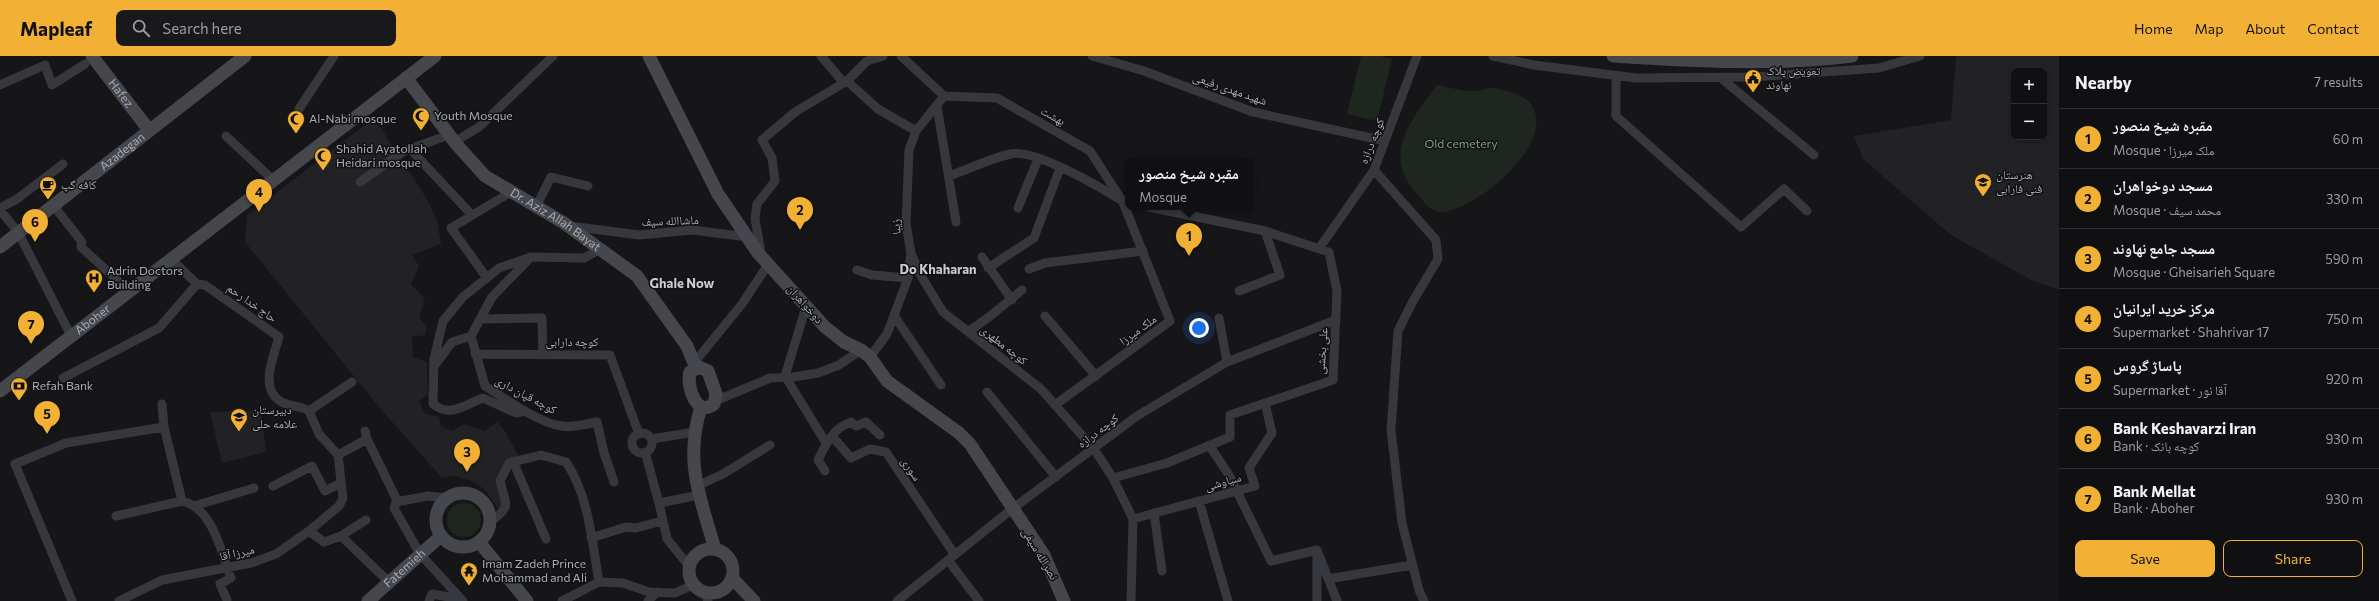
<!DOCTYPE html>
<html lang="en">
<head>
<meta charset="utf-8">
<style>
  body { margin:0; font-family:Commissioner,"Noto Naskh Arabic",sans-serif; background:#19191b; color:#f1f3f6 }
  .controls { position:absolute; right:12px; top:12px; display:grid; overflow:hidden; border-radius:8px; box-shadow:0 2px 6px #0003 }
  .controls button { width:36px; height:36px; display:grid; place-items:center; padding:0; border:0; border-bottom:1px solid #303032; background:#101012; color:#f1f3f6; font:20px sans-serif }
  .you { position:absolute; left:1199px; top:272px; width:14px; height:14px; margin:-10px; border:3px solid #fff; border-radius:50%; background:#1a73e8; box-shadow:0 0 0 6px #1a73e833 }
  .badge { display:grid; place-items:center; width:26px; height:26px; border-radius:50%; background:#f2b134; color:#111; font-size:13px; font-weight:700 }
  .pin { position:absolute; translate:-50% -33px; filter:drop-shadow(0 1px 2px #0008) }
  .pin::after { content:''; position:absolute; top:21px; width:14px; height:12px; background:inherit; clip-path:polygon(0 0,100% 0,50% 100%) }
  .popup { position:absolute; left:1125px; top:102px; width:128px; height:52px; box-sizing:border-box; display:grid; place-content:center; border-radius:8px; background:#101012; filter:drop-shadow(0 1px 3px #0005); font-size:13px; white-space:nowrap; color:#9c9d9f }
  .popup b { font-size:15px; color:#f1f3f6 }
  .popup::after { content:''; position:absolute; left:50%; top:100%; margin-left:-8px; border:8px solid transparent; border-top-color:#101012 }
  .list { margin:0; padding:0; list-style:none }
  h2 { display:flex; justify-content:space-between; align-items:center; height:52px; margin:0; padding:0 16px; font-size:17px }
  h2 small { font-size:13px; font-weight:400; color:#9c9d9f }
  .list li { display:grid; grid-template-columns:26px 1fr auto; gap:12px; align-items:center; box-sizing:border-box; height:60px; padding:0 16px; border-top:1px solid #303032 }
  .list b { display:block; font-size:15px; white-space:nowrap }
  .list p { margin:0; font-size:13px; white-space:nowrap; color:#9c9d9f }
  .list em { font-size:13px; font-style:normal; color:#9c9d9f }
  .actions { display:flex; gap:8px; padding:12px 16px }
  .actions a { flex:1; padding:9px 0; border:1px solid #f2b134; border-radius:8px; text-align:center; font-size:14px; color:#f2b134 }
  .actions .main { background:#f2b134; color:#111 }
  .icon { flex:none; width:22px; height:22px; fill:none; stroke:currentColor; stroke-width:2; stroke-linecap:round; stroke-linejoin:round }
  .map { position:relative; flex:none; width:2059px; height:545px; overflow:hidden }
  header { display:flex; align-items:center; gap:24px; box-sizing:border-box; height:56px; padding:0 20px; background:#f2b134; color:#111 }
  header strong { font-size:19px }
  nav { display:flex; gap:22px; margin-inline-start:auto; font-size:14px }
  .search { width:280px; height:36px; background:#19191b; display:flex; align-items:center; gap:10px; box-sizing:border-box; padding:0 14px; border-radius:8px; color:#9c9d9f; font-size:15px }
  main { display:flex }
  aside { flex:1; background:#101012 }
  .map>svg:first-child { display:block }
</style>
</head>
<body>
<header>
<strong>Mapleaf</strong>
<div class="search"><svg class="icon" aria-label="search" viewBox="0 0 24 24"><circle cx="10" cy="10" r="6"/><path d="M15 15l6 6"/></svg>Search here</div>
<nav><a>Home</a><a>Map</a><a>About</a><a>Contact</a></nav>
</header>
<main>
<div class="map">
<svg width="2059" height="545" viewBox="0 0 2059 545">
  <rect width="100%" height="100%" fill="#161618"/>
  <!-- built -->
  <path fill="#222225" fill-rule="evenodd" d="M1961,0h98v234l-28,-10 -80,-45 -88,-76 -9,-23 97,-16 5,-63zM2014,15h30v66h-30z
    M377,66l50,77 10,21 4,24 -29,11 7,11 -8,18 14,15 -6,19 8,8 -2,9 -13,2 1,20 14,5 1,32 -9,7 6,13 14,3 2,9 12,5 10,-7 21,7 13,-9 7,8 15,26 -14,6 -8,14 -1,7 7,25 -3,3 -15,-21 -11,-8 -19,-6 -13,2 -63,-71 -134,-165 2,-27 118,-90z
    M261,354l5,42 -44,11 -12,-51z"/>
  <!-- green -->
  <path fill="#1e261f" d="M1361,0h19l12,3 -15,62 -30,-7z
    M1437,29c11,2 22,5 33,6 7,1 14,-3 21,-3 9,0 30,6 37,13 36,37 -53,111 -87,111 -10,0 -18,-11 -24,-18 -36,-39 -6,-74 20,-109z
    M447 464a17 17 0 1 1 34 0a17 17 0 1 1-34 0Z"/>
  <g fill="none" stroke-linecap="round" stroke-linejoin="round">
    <!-- street -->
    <path stroke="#37383d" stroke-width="9" d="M821,0l23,27
      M901,0l43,40
      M1092,0l52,15 109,41 132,29
      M1493,0l41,9 102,13 117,-1 126,-9 41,-12
      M1616,21v39l125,111 43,-38 23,22
      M1721,22l93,77
      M847,25l31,28 38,22
      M0,29l45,-20 7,20 33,-21
      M944,40l53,2 93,53 33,51 47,119 -115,84
      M937,50l19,116
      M299,53l35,-53
      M226,80l47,44
      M454,86l25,-15 74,-71
      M410,93l62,66
      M1374,114l62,70 2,19 -25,42 -15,30 -7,99 11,93 17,67 5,11
      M949,120c20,-7 40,-17 61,-22 25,-6 89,33 111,46
      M360,126l44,-31 45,-16
      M53,149l29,37 -1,5 48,44
      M536,151l15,-30 37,9
      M0,152l17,-9 46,-35
      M1018,152l20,-49
      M0,154l18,22 53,104
      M570,170l69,9 53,-5 56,7
      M1320,191l54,-77 43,-114
      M761,197l-6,-34 2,-15 18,-23 -3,-23 -10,-18 33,-28 52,-31 20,-20 16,-5
      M911,197l9,21 23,38 98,77 53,60 19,29 20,41 -2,82
      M982,201l30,43
      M530,202l-38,39 -21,39 14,50c19,12 54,37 76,40 12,2 25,-2 36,-4l7,31 10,29
      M988,212l46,-30 26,-70
      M1029,213l16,-6 98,-12
      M857,214l15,5 36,3
      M487,222l-36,-50 60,-36
      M1239,235l41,-16 -15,-44
      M806,251l-21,69 41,67
      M1045,260l51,60
      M895,261l46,68
      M1219,262l8,44
      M480,263l62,-1 1,36
      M968,276l21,-15 33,-27
      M475,298l135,1 29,79
      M870,301l17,-23 21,-56 3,-25 -5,-29 3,-74 7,-19 28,-35
      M694,307l48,-59 27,-41
      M435,309l17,-23 19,-6
      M63,322l96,-50 38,-44
      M987,336l69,85
      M715,345l55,-23 23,-1 25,-4 21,-8 22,-15
      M162,348l2,23 18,74
      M309,355l43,-29
      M525,355l-9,2 -33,-15c-19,7 -32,20 -50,6l1,-45 9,-38 20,-24 36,-29 32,-11 53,1 17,-9
      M365,375l2,8 30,61 -3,8 26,46 43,47
      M632 387a10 10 0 1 1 20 0a10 10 0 1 1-20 0Z
      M832,380l19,22 19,-9 16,3 69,103
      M652,383l42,-7
      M1209,389l20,30 42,86 46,-11
      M645,396l14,51 8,36 22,27
      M338,399l29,-16
      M513,405l33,78
      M825,415l-7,-11c8,-16 15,-32 33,-38l5,4 10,-4 14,13
      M1113,422l54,-15 63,-26v-22l103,-35 4,-89 -8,-39 -64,-21 -116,-24
      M273,430l39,-20 13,25 16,-8
      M697,430l26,-12 47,-29
      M1199,445l29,100
      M396,446l32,-6 19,2
      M659,447l40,-8
      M194,450l60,-18
      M1154,457l8,58
      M116,460l66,-15c31,7 39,51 49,77l-11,6 7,16
      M1133,463l122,-33 -6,-18 23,-35 -7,-30
      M490,466c22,-16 16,-16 10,-41l9,-18 32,-8 25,7c23,34 26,80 33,120
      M309,475l15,11 17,-6 25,-16
      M341,480l48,46
      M591,482l35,-11 10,1 26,-7
      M1317,494l20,51
      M948,504l31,41
      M1328,523l84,-14
      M705,537l3,8
      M72,545l-57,-137 51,-21 98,-16
      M119,545l43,-21 89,-17 25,-9 33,-23 30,-25 4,-8 -5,-43 -19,-21 -10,-23c-9,-6 -20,-4 -29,-10 -21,-14 -6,-45 -1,-64l-74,-52 -8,-1 -26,-25
      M429,545l3,-7 28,5
      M562,545l37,-19 24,1 26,9 26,1 18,-8
      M648,545l9,-9
      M897,545l115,-92 125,-93 90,-54 109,-42
      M1317,545v-44"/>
    <!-- secondary -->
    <g stroke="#45474d" stroke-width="13">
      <path id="s1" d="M92,0l57,74"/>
      <path d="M649,0l69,138 40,59 67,74 19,15 17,8 9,7 17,24 72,52 11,11 74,111 20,46"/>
      <path d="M1613,0c79,5 161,10 239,0"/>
      <path id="s2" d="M406,22l51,67 28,31 79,47 73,53 50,70 9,22"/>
      <path id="s3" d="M0,191l245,-191"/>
      <path d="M699,311l9,4 8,23 -2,10c-18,14 -28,-19 -24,-32z"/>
      <path id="s4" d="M0,335l435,-335"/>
      <path d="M701,351c-17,55 -1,90 14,142"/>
      <circle cx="463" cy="464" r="27"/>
      <path d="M479,486l48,59"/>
      <circle cx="711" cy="515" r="22"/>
      <path d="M732,522l22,23"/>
      <path id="s5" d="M368,545l73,-65"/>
    </g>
  </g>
  <!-- icons -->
  <defs>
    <g id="civic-pin" transform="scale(0.9)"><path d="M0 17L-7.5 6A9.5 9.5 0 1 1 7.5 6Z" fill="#f2b134" stroke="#111113"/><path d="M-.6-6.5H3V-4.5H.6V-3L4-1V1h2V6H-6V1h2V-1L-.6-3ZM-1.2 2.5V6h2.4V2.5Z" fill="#111"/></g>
    <g id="mosque-pin" transform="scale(0.9)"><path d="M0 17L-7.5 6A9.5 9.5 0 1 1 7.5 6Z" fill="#f2b134" stroke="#111113"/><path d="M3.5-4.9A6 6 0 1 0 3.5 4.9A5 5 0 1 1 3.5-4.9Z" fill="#111"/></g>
    <g id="school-pin" transform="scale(0.9)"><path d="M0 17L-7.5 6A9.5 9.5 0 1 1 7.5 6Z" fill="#f2b134" stroke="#111113"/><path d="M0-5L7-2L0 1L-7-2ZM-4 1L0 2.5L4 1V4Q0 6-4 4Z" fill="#111"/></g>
    <g id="cafe-pin" transform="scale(0.9)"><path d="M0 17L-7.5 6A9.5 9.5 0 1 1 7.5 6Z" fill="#f2b134" stroke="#111113"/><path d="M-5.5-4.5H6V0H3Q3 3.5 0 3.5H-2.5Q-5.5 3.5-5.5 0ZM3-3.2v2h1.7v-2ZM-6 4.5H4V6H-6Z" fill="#111"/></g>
    <g id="hospital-pin" transform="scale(0.9)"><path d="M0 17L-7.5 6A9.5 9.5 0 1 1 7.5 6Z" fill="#f2b134" stroke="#111113"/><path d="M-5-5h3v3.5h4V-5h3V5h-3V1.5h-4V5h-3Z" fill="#111"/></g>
    <g id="bank-pin" transform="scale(0.9)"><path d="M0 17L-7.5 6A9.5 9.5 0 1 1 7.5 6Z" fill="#f2b134" stroke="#111113"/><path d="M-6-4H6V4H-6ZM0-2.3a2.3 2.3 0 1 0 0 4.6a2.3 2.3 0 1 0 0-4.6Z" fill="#111"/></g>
    <g id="temple-pin" transform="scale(0.9)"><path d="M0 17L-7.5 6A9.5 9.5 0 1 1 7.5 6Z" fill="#f2b134" stroke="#111113"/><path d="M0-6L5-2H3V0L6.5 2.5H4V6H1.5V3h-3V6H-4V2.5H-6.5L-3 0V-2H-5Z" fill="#111"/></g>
  </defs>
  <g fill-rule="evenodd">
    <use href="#civic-pin" x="1753" y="22"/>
    <use href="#mosque-pin" x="421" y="60"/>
    <use href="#mosque-pin" x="296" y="63"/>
    <use href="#mosque-pin" x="323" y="100"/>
    <use href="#school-pin" x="1983" y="126"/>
    <use href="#cafe-pin" x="48" y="129"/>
    <use href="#hospital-pin" x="94" y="222"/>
    <use href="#bank-pin" x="19" y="330"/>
    <use href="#school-pin" x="239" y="361"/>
    <use href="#temple-pin" x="469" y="515"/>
  </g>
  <g text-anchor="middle" stroke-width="3" stroke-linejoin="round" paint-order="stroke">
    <!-- poi labels -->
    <g font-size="12" fill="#a8adb8" stroke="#111113" text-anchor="start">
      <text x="1766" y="19">تعویض پلاک<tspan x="1766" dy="14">نهاوند</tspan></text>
      <text x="434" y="64">Youth Mosque</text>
      <text x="309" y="67">Al-Nabi mosque</text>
      <text x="336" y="97">Shahid Ayatollah<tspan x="336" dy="14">Heidari mosque</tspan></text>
      <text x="1996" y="123">هنرستان<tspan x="1996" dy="14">فنی فارابی</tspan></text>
      <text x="61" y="133">کافه گپ</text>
      <text x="107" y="219">Adrin Doctors<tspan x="107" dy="14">Building</tspan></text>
      <text x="32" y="334">Refah Bank</text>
      <text x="252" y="358">دبیرستان<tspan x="252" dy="14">علامه حلی</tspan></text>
      <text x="482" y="512">Imam Zadeh Prince<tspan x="482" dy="14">Mohammad and Ali</tspan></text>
    </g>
    <!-- street labels -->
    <g font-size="12" fill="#a8adb8" stroke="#111113">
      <text transform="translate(1230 33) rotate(19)" y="4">شهید مهدی رفیعی</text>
      <text dy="4" stroke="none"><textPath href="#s1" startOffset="47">Hafez</textPath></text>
      <text transform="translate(1053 60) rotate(29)" y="4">بهشت</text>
      <text transform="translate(1372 85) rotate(-68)" y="4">کوچه درازه</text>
      <text dy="4" stroke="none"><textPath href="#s3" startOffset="155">Azadegan</textPath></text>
      <text dy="4" stroke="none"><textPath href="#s2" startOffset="209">Dr. Aziz Allah Bayat</textPath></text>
      <text transform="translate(670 165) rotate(-2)" y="4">ماشاالله سیف</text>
      <text transform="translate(896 171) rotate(-96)" y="4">زیبا</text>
      <text transform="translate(252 247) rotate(35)" y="4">حاج خدا رحم</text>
      <text transform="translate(805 248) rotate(48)" y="4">دوخواهران</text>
      <text dy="4" stroke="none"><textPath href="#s4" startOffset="117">Aboher</textPath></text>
      <text transform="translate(1138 274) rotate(-36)" y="4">ملک میرزا</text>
      <text x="572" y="290">کوچه دارابی</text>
      <text transform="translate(1004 289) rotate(38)" y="4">کوچه مطهری</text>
      <text transform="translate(1322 295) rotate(-86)" y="4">علی بخشی</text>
      <text transform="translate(526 339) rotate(28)" y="4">کوچه قپان داری</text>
      <text transform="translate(1098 375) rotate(-37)" y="4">کوچه درازه</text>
      <text transform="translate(911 413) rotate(56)" y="4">سوری</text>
      <text transform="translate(1223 426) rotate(-15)" y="4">سیاوشی</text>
      <text transform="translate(237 497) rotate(-12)" y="4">میرزا آقا</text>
      <text transform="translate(1040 498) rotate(59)" y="4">نصرالله سیفی</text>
      <text dy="4" stroke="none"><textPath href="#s5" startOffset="49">Fatemieh</textPath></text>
    </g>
    <!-- park labels -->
    <g font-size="12" fill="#7fa381" stroke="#111113">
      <text x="1461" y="92">Old cemetery</text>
    </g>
    <!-- neighbourhood labels -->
    <g font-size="13" font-weight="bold" fill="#c9ccd4" stroke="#111113">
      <text x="938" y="218">Do Khaharan</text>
      <text x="682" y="232">Ghale Now</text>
    </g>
  </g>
</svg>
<div class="controls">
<button>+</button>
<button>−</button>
</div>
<div class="you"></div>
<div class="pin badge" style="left:1189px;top:200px">1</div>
<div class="popup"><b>مقبره شیخ منصور</b>Mosque</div>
<div class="pin badge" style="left:800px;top:174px">2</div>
<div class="pin badge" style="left:467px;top:416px">3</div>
<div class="pin badge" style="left:259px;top:156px">4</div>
<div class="pin badge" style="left:47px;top:378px">5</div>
<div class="pin badge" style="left:35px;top:186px">6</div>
<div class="pin badge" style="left:31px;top:288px">7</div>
</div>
<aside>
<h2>Nearby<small>7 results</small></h2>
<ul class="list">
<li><span class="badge">1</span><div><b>مقبره شیخ منصور</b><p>Mosque · ملک میرزا</p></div><em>60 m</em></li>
<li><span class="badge">2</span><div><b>مسجد دوخواهران</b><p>Mosque · محمد سیف</p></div><em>330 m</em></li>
<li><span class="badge">3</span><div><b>مسجد جامع نهاوند</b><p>Mosque · Gheisarieh Square</p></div><em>590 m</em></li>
<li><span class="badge">4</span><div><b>مرکز خرید ایرانیان</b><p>Supermarket · Shahrivar 17</p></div><em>750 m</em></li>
<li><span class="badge">5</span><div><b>پاساژ گروس</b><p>Supermarket · آقا نور</p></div><em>920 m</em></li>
<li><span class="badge">6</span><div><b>Bank Keshavarzi Iran</b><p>Bank · کوچه بانک</p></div><em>930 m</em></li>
<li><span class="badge">7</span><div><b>Bank Mellat</b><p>Bank · Aboher</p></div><em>930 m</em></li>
</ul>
<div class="actions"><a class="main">Save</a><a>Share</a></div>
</aside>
</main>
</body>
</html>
